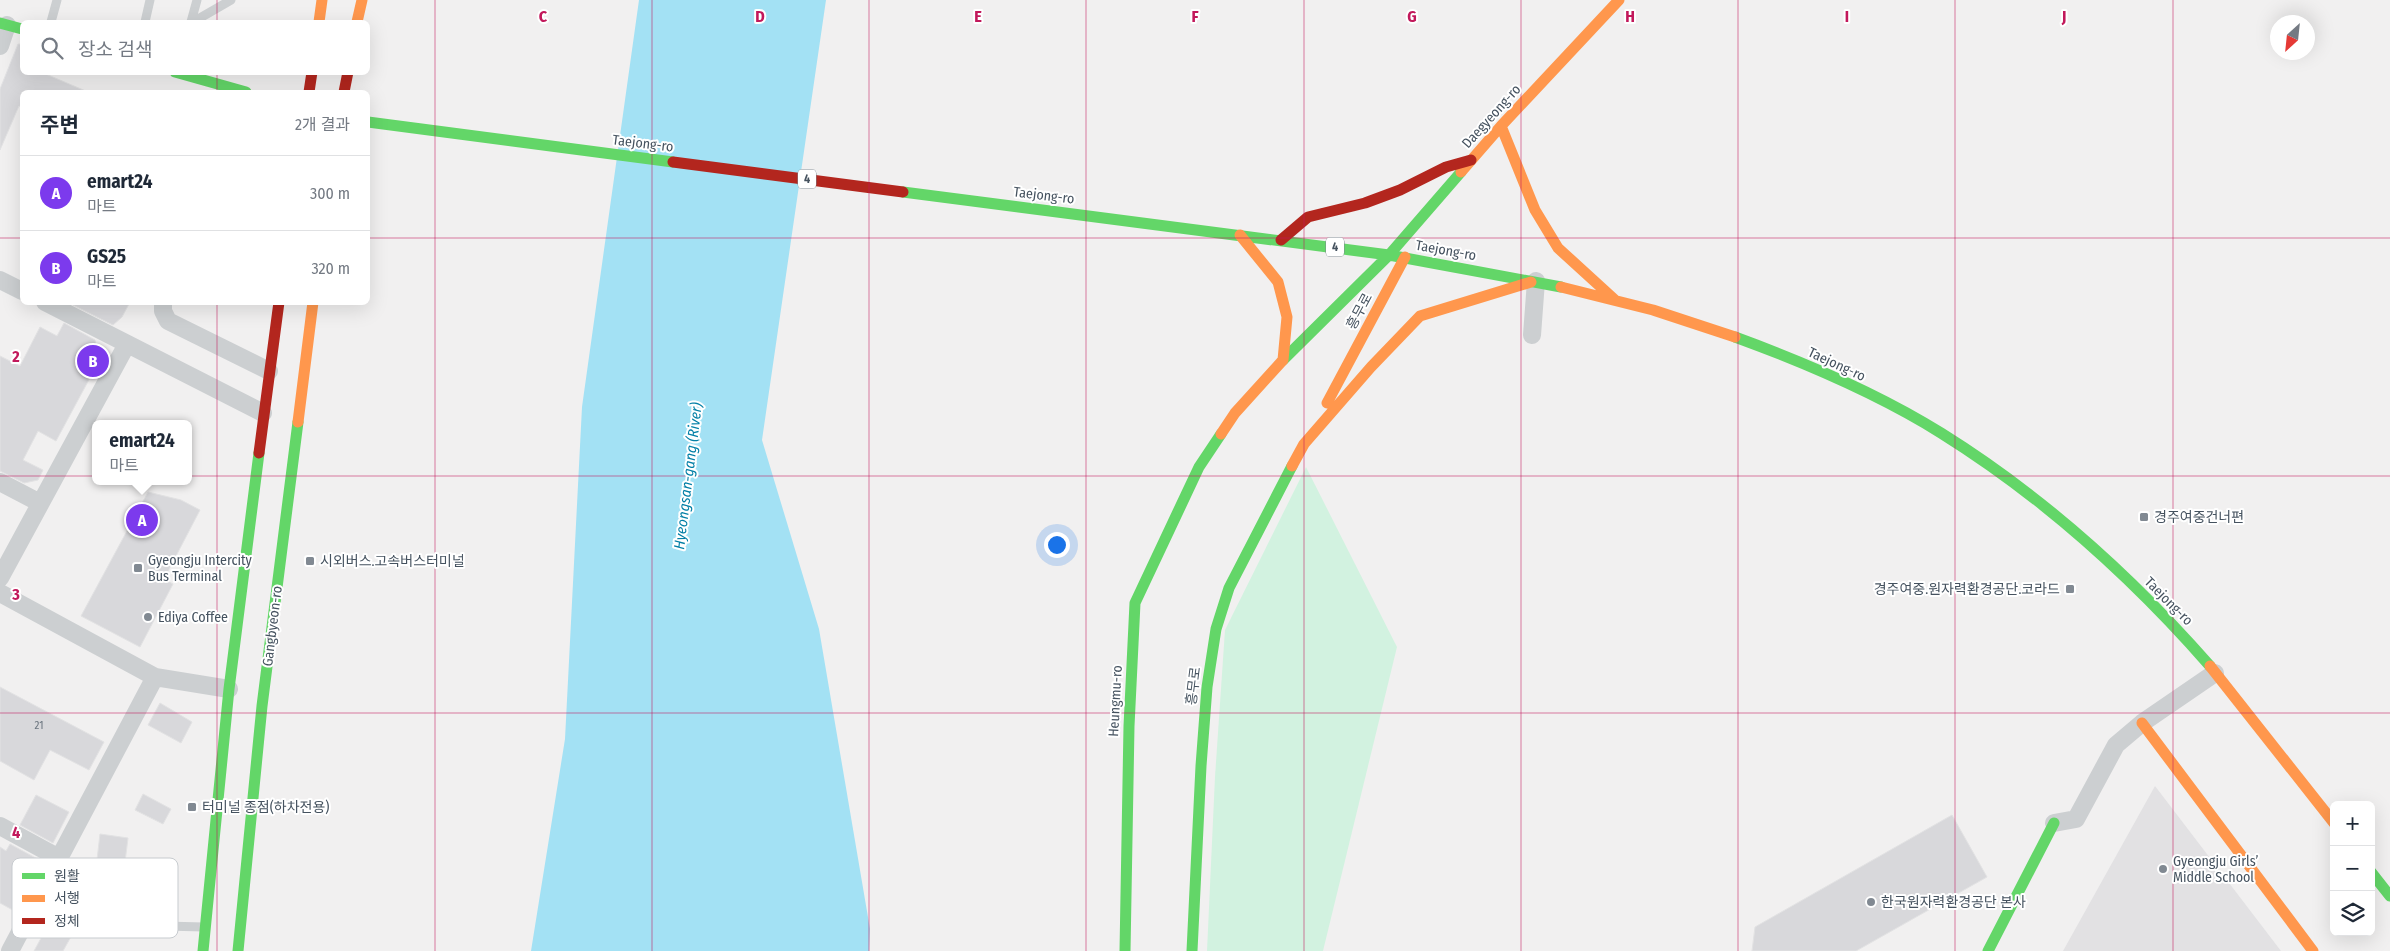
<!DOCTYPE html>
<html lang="ko">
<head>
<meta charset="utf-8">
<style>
  body { margin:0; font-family:"Fira Sans Condensed","Noto Sans KR",sans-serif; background:#f2f2f3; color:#1f2937 }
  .controls { position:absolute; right:15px; bottom:15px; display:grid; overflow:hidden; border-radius:8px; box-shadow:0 5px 20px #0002 }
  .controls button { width:45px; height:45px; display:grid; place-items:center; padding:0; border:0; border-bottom:1px solid #e0e1e3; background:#fff; color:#1f2937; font:25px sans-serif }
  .compass { position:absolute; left:2270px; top:15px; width:45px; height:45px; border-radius:50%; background:#fff; box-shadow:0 5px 20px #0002; rotate:207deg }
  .you { position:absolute; left:1056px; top:544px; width:18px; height:18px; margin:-12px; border:4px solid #fff; border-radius:50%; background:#1a73e8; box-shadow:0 0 0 8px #1a73e833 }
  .badge { display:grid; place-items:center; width:32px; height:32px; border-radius:50%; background:#7c3aed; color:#fff; font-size:16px; font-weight:700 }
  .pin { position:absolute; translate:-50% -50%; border:2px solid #fff; box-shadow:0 1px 5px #0006 }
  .popup { position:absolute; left:92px; top:420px; width:100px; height:65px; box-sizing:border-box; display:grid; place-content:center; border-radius:8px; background:#fff; filter:drop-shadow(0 1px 4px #0005); font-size:16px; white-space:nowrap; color:#747a83 }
  .popup b { font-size:19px; color:#1f2937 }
  .popup::after { content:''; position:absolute; left:50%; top:100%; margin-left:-10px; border:10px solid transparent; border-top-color:#fff }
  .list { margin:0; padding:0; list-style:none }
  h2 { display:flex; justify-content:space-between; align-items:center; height:65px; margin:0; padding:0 20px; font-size:21px }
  h2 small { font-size:16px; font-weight:400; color:#747a83 }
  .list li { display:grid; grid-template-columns:32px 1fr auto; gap:15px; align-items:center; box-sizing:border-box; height:75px; padding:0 20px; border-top:1px solid #e0e1e3 }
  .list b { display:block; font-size:19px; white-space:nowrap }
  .list p { margin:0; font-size:16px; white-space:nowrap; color:#747a83 }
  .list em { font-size:16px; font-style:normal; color:#747a83 }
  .icon { flex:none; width:28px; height:28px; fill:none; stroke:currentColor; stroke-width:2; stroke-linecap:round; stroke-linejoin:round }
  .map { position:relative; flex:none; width:2390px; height:951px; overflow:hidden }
  .search { position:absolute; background:#fff; box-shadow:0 5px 20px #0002; left:20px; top:20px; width:350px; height:55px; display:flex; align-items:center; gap:12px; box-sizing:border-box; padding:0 18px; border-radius:8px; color:#747a83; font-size:19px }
  .panel { position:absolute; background:#fff; box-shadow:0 5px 20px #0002; left:20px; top:90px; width:350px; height:215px; border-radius:8px }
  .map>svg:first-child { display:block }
</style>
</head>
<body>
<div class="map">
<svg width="2390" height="951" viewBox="0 0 2390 951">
  <rect width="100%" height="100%" fill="#f1f0f0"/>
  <!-- education -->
  <path fill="#e2e1e3" d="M2155,786l126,165h-218z"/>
  <!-- green -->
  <path fill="#d2f2e0" d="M1306,467l91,180 -74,304h-116l8,-174 10,-147z"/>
  <!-- water -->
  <path fill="#a3e1f4" d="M639,0h187l-64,440 57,189 51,300 -1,22h-338l34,-212 17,-332z"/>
  <!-- building -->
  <path fill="#d8d8db" stroke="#e2e2e3" d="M18,44h4v28h19l47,20h-66v15l-3,-1 -19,44v-61z
    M74,302h56l-8,15 -9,8 -40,-20z
    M64,323l31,17 4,21 -43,80 -18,-10 -15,29 20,10 -5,10 -14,3 -24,-12v-115l20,10 20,-39 17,9z
    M148,492l33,8 19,10 -36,69 9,5 -33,63 -59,-31z
    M0,687l104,55 -15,28 -39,-20 -16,30 -34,-19z
    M160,703l32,19 -11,21 -33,-18z
    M143,794l28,15 -8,15 -28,-14z
    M36,795l33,17 -16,31 -33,-18z
    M1952,815l35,62 -131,74h-104l3,-24z
    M100,834l28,4 -4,32 -9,18 -20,-11z
    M10,844l33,18 -25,51 -18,-10v-56l6,4z
    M72,881l23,13 -32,57h-29z"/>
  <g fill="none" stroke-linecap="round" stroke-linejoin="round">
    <!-- lane -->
    <path stroke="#cccfd1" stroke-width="9" d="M51,22l6,-22
      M145,22l5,-22
      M191,22l6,-22
      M193,22l38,-22
      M59,858l19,17 86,51 40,1"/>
    <!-- street -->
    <path stroke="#cccfd1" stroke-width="18" d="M0,46l7,-21
      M0,280l22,11
      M45,302l218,111
      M163,302v9l5,10 101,50
      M1532,335l4,-54
      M0,482l40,21
      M0,578l127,-234
      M0,593l155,84 74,12
      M2054,823l22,-4 40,-74 26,-22 73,-50
      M0,826l59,32
      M10,951l145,-274"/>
    <!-- fast -->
    <path stroke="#63d668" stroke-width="11" d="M0,23l22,6
      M175,72l71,20
      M368,122l305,40
      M903,192l486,63 72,-83
      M1735,337c71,26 142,56 206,96 101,63 191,144 269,233
      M1283,360l106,-105 172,32
      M2371,872l19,24
      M203,951l26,-262 30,-236
      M238,951l24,-245 36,-284
      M1125,951l4,-225 6,-123 64,-136 22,-33
      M1192,951l9,-185 6,-79 9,-58 13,-41 63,-122
      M1988,951l66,-128"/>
    <!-- slow -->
    <path stroke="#ff974d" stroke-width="11" d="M319,22l3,-22
      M357,22l5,-22
      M1501,126l34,84 23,38 57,52
      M1461,172l40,-46 118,-126
      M1561,287l92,23 82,27
      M1327,403l78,-146
      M298,422l15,-120
      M1221,434l14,-21 48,-53 4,-43 -9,-35 -38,-47
      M1292,466l12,-22 67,-77 49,-51 111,-34
      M2210,666l124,157
      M2142,723l171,228"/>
    <!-- jam -->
    <path stroke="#b3261e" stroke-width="11" d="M309,92l3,-20
      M344,92l4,-20
      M673,162l230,30
      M1281,240l27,-23 57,-14 35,-13 46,-23 25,-7
      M259,453l20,-151"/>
  </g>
  <!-- grid -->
  <path fill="none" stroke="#c2185b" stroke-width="1" stroke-opacity="0.55" d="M217,0v22M435,0v951M652,0v951M869,0v951M1086,0v951M1304,0v951M1521,0v951M1738,0v951M1955,0v951M2173,0v951M217,72v20M0,238h22M368,238h2022M217,302v649M0,476h2390M0,713h2390"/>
  <!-- markers -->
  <g fill="#818992" stroke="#fff" stroke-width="2">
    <rect x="2139" y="512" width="10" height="10" rx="2.5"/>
    <rect x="305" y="556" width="10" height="10" rx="2.5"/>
    <rect x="133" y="563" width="10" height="10" rx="2.5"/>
    <rect x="2065" y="584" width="10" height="10" rx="2.5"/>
    <circle cx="148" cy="617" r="5"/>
    <rect x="187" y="802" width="10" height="10" rx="2.5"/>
    <circle cx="2163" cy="869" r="5"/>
    <circle cx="1871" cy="902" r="5"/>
  </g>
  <g text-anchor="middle" stroke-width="4" stroke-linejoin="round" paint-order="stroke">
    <!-- number labels -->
    <g font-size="11" fill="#6b757f">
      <text x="39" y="729">21</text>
    </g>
    <!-- shield labels -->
    <g fill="#fff" stroke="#7d868f" stroke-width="1">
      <rect x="798" y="169.5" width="18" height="19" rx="4"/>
      <rect x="1326" y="237.5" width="18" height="19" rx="4"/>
    </g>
    <g font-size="12" font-weight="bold" fill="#45525f">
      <text x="807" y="183">4</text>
      <text x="1335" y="251">4</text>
    </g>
    <!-- street labels -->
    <g font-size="14" fill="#45525f" stroke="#fff">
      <text transform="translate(1491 116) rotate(-48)" y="5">Daegyeong-ro</text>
      <text transform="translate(643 143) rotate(7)" y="5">Taejong-ro</text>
      <text transform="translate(1044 195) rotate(7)" y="5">Taejong-ro</text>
      <text transform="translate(1446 250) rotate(10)" y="5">Taejong-ro</text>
      <text transform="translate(1359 311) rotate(-62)" y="5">흥무로</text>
      <text transform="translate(1837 364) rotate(25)" y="5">Taejong-ro</text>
      <text transform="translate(2169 601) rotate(45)" y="5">Taejong-ro</text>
      <text transform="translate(272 626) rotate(-83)" y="5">Gangbyeon-ro</text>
      <text transform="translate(1193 686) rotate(-83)" y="5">흥무로</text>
      <text transform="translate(1115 701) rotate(-87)" y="5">Heungmu-ro</text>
    </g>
    <!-- poi labels -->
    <g font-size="14" fill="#45525f" stroke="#fff" text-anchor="start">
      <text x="2154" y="522">경주여중건너편</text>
      <text x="148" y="565">Gyeongju Intercity<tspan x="148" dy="16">Bus Terminal</tspan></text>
      <text x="320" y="566">시외버스.고속버스터미널</text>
      <text x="2060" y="594" text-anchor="end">경주여중.원자력환경공단.코라드</text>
      <text x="158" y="622">Ediya Coffee</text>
      <text x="202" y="812">터미널 종점(하차전용)</text>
      <text x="2173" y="866">Gyeongju Girls’<tspan x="2173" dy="16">Middle School</tspan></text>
      <text x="1881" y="907">한국원자력환경공단 본사</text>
    </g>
    <!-- water labels -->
    <g font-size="15" font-style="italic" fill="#027fa6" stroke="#fff">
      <text transform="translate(688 476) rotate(-83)" y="5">Hyeongsan-gang (River)</text>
    </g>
  </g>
  <!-- legend -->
  <rect x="12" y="858" width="166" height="80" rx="8" fill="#fff" stroke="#c7cbcf" stroke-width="1"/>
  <rect x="22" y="873" width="23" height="6" fill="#63d668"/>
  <rect x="22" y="895" width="23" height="7" fill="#ff974d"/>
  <rect x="22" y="918" width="23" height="6" fill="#b3261e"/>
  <g font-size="14" fill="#45525f">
    <text x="54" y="881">원활</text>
    <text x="54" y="903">서행</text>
    <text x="54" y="926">정체</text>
  </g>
  <g font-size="16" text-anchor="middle" font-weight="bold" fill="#c2185b" stroke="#fff" stroke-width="4" stroke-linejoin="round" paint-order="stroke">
    <text x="543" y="22">C</text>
    <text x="760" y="22">D</text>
    <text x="978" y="22">E</text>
    <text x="1195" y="22">F</text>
    <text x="1412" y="22">G</text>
    <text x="1630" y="22">H</text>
    <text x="1847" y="22">I</text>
    <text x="2064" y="22">J</text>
    <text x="16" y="362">2</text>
    <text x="16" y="600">3</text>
    <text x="16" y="838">4</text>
  </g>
</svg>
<div class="controls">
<button>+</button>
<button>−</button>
<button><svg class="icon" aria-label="layers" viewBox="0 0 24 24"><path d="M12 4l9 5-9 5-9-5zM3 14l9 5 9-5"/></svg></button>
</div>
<svg class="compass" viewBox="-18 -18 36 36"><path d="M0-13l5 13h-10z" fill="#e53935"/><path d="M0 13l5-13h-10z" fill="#747a83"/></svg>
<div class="you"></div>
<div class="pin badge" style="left:142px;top:520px">A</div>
<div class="popup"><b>emart24</b>마트</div>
<div class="pin badge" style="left:93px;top:361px">B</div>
<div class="search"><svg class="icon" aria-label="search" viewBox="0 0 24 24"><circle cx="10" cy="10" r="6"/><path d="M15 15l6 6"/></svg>장소 검색</div>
<section class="panel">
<h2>주변<small>2개 결과</small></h2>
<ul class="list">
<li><span class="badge">A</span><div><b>emart24</b><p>마트</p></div><em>300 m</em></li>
<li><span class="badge">B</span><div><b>GS25</b><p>마트</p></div><em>320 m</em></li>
</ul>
</section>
</div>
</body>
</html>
